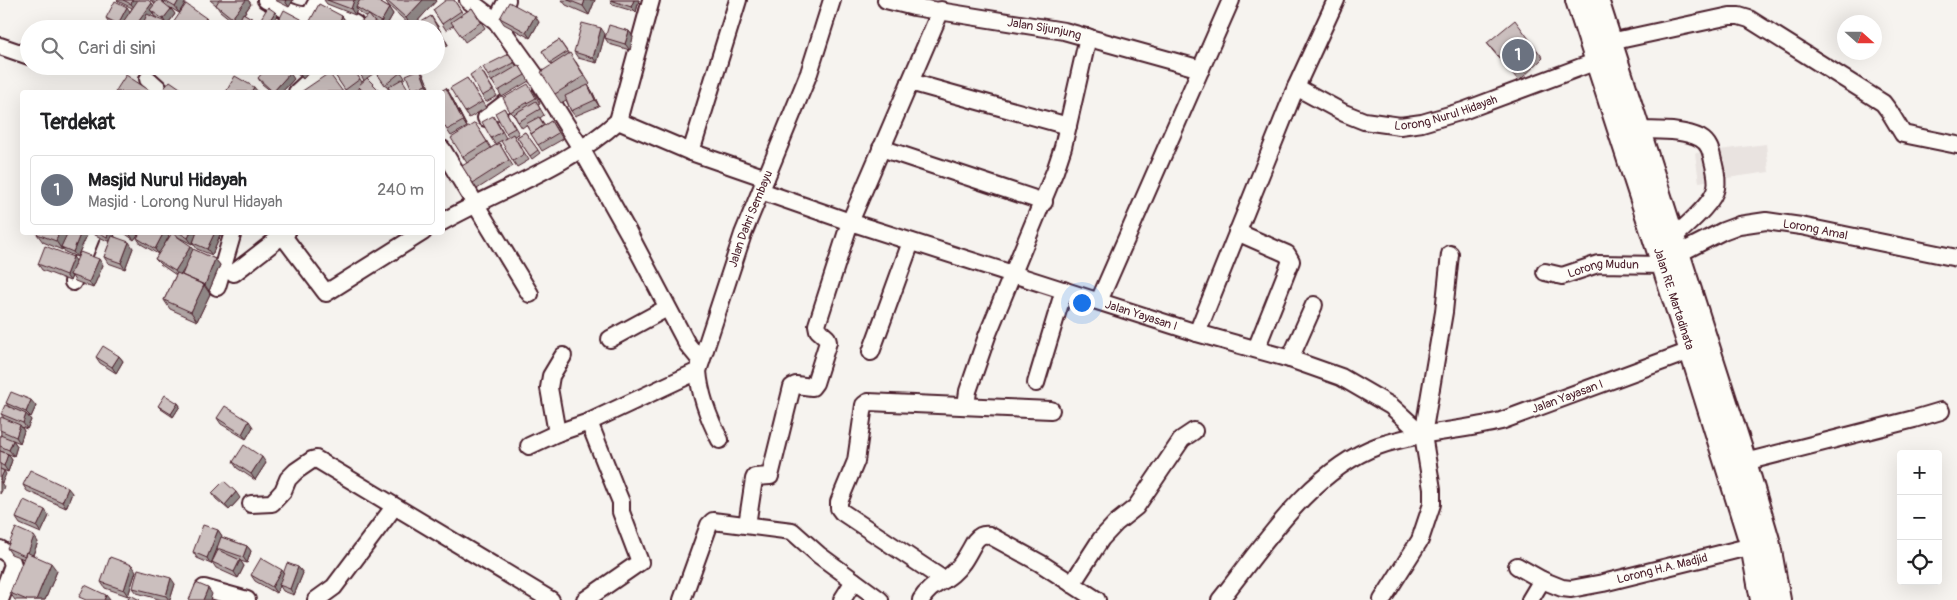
<!DOCTYPE html>
<html lang="id">
<head>
<meta charset="utf-8">
<style>
  body { margin:0; font-family:Pangolin,sans-serif; background:#f6f6f6; color:#202124 }
  .controls { position:absolute; right:15px; bottom:15px; display:grid; overflow:hidden; border-radius:5px; box-shadow:0 5px 20px #0002 }
  .controls button { width:45px; height:45px; display:grid; place-items:center; padding:0; border:0; border-bottom:1px solid #e0e0e0; background:#fff; color:#202124; font:25px sans-serif }
  .compass { position:absolute; left:1837px; top:15px; width:45px; height:45px; border-radius:50%; background:#fff; box-shadow:0 5px 20px #0002; rotate:111deg }
  .you { position:absolute; left:1081px; top:302px; width:18px; height:18px; margin:-12px; border:4px solid #fff; border-radius:50%; background:#1a73e8; box-shadow:0 0 0 8px #1a73e833 }
  .badge { display:grid; place-items:center; width:32px; height:32px; border-radius:50%; background:#b45309; color:#fff; font-size:16px; font-weight:700 }
  .pin { position:absolute; translate:-50% -50%; border:2px solid #fff; box-shadow:0 1px 5px #0006 }
  .list { margin:0; padding:0; list-style:none }
  h2 { display:flex; justify-content:space-between; align-items:center; height:65px; margin:0; padding:0 20px; font-size:21px }
  h2 small { font-size:16px; font-weight:400; color:#757577 }
  .list li { display:grid; grid-template-columns:32px 1fr auto; gap:15px; align-items:center; box-sizing:border-box; height:70px; margin:0 10px 10px; padding:0 10px; border:1px solid #e0e0e0; border-radius:5px }
  .list b { display:block; font-size:19px; white-space:nowrap }
  .list p { margin:0; font-size:16px; white-space:nowrap; color:#757577 }
  .list em { font-size:16px; font-style:normal; color:#757577 }
  .icon { flex:none; width:28px; height:28px; fill:none; stroke:currentColor; stroke-width:2; stroke-linecap:round; stroke-linejoin:round }
  .map { position:relative; flex:none; width:1957px; height:600px; overflow:hidden }
  .search { position:absolute; background:#fff; box-shadow:0 5px 20px #0002; left:20px; top:20px; width:425px; height:55px; display:flex; align-items:center; gap:12px; box-sizing:border-box; padding:0 18px; border-radius:28px; color:#757577; font-size:19px }
  .panel { position:absolute; background:#fff; box-shadow:0 5px 20px #0002; left:20px; top:90px; width:425px; height:145px; border-radius:5px }
  .map>svg:first-child { display:block }
</style>
</head>
<body>
<div class="map">
<svg width="1957" height="600" viewBox="0 0 1957 600">
  <rect width="100%" height="100%" fill="#f6f3ef"/>
  <filter id="ink" filterUnits="userSpaceOnUse"><feTurbulence type="fractalNoise" baseFrequency=".02" numOctaves="2"/><feDisplacementMap in="SourceGraphic" scale="10" xChannelSelector="R" yChannelSelector="G"/><feConvolveMatrix kernelMatrix="1 2 1 2 8 2 1 2 1" color-interpolation-filters="sRGB"/></filter>
  <g filter="url(#ink)">
    <!-- built -->
    <path fill="#e9e3e0" d="M1766,144l3,28 -70,10 -4,-29z"/>
    <g fill="none" stroke-linecap="round" stroke-linejoin="round">
      <!-- minor casing -->
      <g stroke="#4a1f2b" stroke-width="20">
        <g id="minor">
          <path d="M266,0c11,5 34,20 45,13l7,-13"/>
          <path d="M468,0l28,21 41,57 45,72 46,82 59,112 14,17"/>
          <path d="M651,0l-33,121 73,31 75,26"/>
          <path id="s1" d="M886,0l28,7 150,24 137,38"/>
          <path d="M323,6l32,18v5"/>
          <path d="M496,21l11,-21"/>
          <path d="M1610,42l120,-26h9l10,3 134,84 6,8 14,23 54,11"/>
          <path d="M0,46l29,10"/>
          <path d="M148,79l10,9 1,4"/>
          <path d="M910,82l158,44"/>
          <path id="s2" d="M1296,87l48,26 20,8 36,5 22,-3 41,-12 134,-50"/>
          <path d="M297,92l28,-26"/>
          <path d="M486,118l38,-29"/>
          <path d="M1639,130c19,1 43,-1 61,8 9,5 11,13 13,23 2,8 5,18 3,27 -3,16 -31,38 -43,50"/>
          <path d="M881,148l163,54"/>
          <path d="M442,149l88,145"/>
          <path d="M691,152l47,-152"/>
          <path id="s3" d="M761,191l89,31 347,111 93,26 51,18 50,29 32,29 9,54v15l-12,36 -38,60"/>
          <path d="M442,222c59,-33 126,-56 176,-101"/>
          <path d="M1237,232l50,22 4,7 -35,88"/>
          <path d="M283,236l43,57 97,-61"/>
          <path id="s4" d="M1678,254l45,-23 16,-6 27,-4 35,5 156,32"/>
          <path id="s5" d="M1545,272l17,4 36,-12 65,1"/>
          <path d="M234,273l53,-41"/>
          <path d="M73,282l20,-50"/>
          <path d="M217,287l16,-55"/>
          <path d="M1099,301l132,-301"/>
          <path d="M1197,333l99,-246 40,-87"/>
          <path d="M610,339l57,-31"/>
          <path d="M871,352l40,-110"/>
          <path d="M1290,359l24,-54"/>
          <path d="M1036,383l28,-93"/>
          <path d="M966,406l2,-15 19,-55 68,-165 8,-24 25,-110"/>
          <path d="M557,433l-8,-45 2,-12 12,-20"/>
          <path d="M1423,435l21,-123 6,-58"/>
          <path id="s6" d="M720,440c-12,-23 -20,-44 -22,-69l45,-137 66,-161 23,-73"/>
          <path d="M529,446l28,-13 32,-11 109,-51"/>
          <path d="M1745,462l169,-43 27,-8"/>
          <path d="M251,504l21,-1 11,-12 5,-12 8,-8 16,-11 4,-1 235,141"/>
          <path d="M747,525l7,-46 1,-2 15,-1 22,-89 4,-2 16,2 3,-4 13,-41 -1,-4 -9,-8 -1,-5 33,-103 91,-212"/>
          <path d="M0,549l10,7 3,9 -13,35"/>
          <path d="M1517,566l25,14 -12,20"/>
          <path d="M944,580l-102,-68 -3,-4v-6l17,-41 8,-56 4,-3 183,8"/>
          <path id="s7" d="M1542,580l20,8 9,1 32,-6 149,-37"/>
          <path d="M1072,584l29,-45 15,-16 20,-16 46,-68 12,-8"/>
          <path d="M204,588l43,12"/>
          <path d="M316,600l18,-13 60,-80"/>
          <path d="M585,600l55,-38 -19,-50v-10l-5,-12 -27,-68"/>
          <path d="M682,600l27,-75 4,-4 79,10 27,24 61,45"/>
          <path d="M842,600l12,-19"/>
          <path d="M921,600c9,-15 19,-16 31,-26 11,-9 16,-21 23,-33 4,-5 7,-7 14,-6l51,28 57,37"/>
          <path id="s8" d="M1220,600c43,-54 91,-130 158,-154 40,-14 83,-15 123,-25l200,-74"/>
        </g>
      </g>
      <!-- highway casing -->
      <g stroke="#4a1f2b" stroke-width="26">
        <g id="highway">
          <path id="s9" d="M1577,0l114,351 61,195 10,54"/>
          <path d="M1597,0l148,462 23,78 11,60"/>
        </g>
      </g>
      <!-- minor -->
      <use href="#minor" stroke="#fdfcf7" stroke-width="16"/>
      <!-- highway -->
      <use href="#highway" stroke="#fdfcf7" stroke-width="22"/>
    </g>
    <!-- wall -->
    <path fill="#afa4a3" stroke="#4a1f2b" fill-rule="evenodd" d="M117,0h31l5,6 2,-3 -5,-3h10l5,3 -3,-3h25l-8,13 -10,-6 2,2 4,5 -8,11 2,3v1h-41l-3,-4 -2,4h-3l-10,-5 -4,-6 24,-6 2,-4 -14,-7zM153,13l1,3 6,4 -9,-4z
      M210,0h38l3,4 -7,10 9,5 4,6 -2,4h-20l6,-11 -5,6 -16,-13 -4,-6z
      M275,0h18l-4,7z
      M324,0h52l13,8 4,6 -8,14 -25,-15 -3,-4 -2,6 -28,-11z
      M385,0h52l-25,27 -23,-21z
      M454,0l9,14 9,-6 13,20 -20,14 -11,-17 -8,5 -13,-20z
      M562,0h33l-6,15 -23,-10z
      M610,0h29l-3,12 -23,-7z
      M275,12l3,3 -9,13 -7,-5 -2,-3z
      M342,16l4,6 -3,7h-26l-3,-2 -4,-6z
      M500,18l39,4 -9,16 -26,-14z
      M437,25l11,20 -12,7v-23z
      M629,31l4,6 -3,13 -21,-6 -4,-6z
      M605,34l-8,29 -19,-5 -4,-6z
      M559,40l10,14 7,8 14,22 -2,2 4,5 7,15 -24,10 -4,-5 -5,-11 -5,3 -6,-9 -3,-29 -10,-14z
      M1487,43l50,7 6,8 -24,23 -26,-30z
      M509,54l8,13 2,-2 10,16 -27,16 -9,-15h-1l-4,-6z
      M288,66h26l-11,13z
      M329,66h22l11,16 2,-2 -10,-14h43l8,12 -16,12 -13,-18 -9,6 14,14h-18l-3,-4 -7,4h-6z
      M484,74l13,22 -11,6 -4,-6z
      M424,75l6,16 -4,1h-13l-1,-2z
      M258,78l36,1 -12,13h-10l-10,-8z
      M467,78l19,30 -17,10 -4,-6z
      M446,88l4,6 17,33 -16,9 -4,-6z
      M533,90l7,14 -2,1 6,10 -4,3 5,7 6,-4 12,18 -21,12 -16,-26 -4,3 -7,-11 -5,-5z
      M504,108l15,26 -5,2 15,24 -12,7 -4,-6 -4,-24 -3,-4z
      M497,122l9,16 -11,6 -4,-6z
      M479,129l12,19 8,-5 14,23 -36,23 -4,-6 -6,-20 -4,-6z
      M525,132l15,21 -8,6 -15,-22z
      M92,232h24l-2,4 19,12 -8,21 -17,-6 -4,-6 6,-15 -17,-8z
      M123,232h17l-6,8z
      M141,232h26l2,4 -4,8 29,6 21,9 5,6 -11,26 -2,-1 3,4 -13,27 -27,-12 -6,-9 12,-25 -16,-11 -5,-5 3,-5 -17,-10 -4,-6z
      M175,232l47,1 -10,22 -15,-6 -4,-6 -1,1 -14,-7z
      M88,233l-11,24 -12,-5 -2,-4 -1,2 -19,-8 -6,-8z
      M73,257l3,4 27,4 -10,23 -18,-7 -3,-5 -2,5 -28,-11 -4,-6z
      M119,356l4,5 -7,12 -16,-10 -4,-6z
      M6,403l30,3 -5,11 -3,-1 3,4 -4,9 -6,-2 3,4 -4,12 -7,-3 4,6 -3,10 -14,-5v-16h1l-1,-15 4,-2 -3,-4 8,-7z
      M178,403l2,3 -7,11 -12,-8 -3,-3z
      M217,418l36,9 -7,12 -25,-15z
      M0,451l8,3 4,6 -4,12 -8,-3z
      M233,462l33,1 -11,17 -18,-12z
      M23,485l49,8 -6,15 -39,-17z
      M212,493l28,5 -11,12 -13,-11z
      M49,516l-8,17 -21,-9 -4,-6z
      M218,530l4,6 -1,1 26,9 4,5 -4,12 -7,-2 4,5 -6,12 -22,-10 -4,-6 6,-11 -1,-2 -6,15 -14,-6 -4,-6z
      M38,542l-5,13 24,16 -12,29h-30l-5,-7 14,-34 -13,-5 -4,-6z
      M298,567l5,6 -9,22 -11,-4 -3,-5 -4,7 -21,-12 -4,-6 33,-2z
      M136,571l-8,25 -23,-8 -4,-6z
      M175,584l-5,16h-8l-25,-7 -4,-5z"/>
    <!-- shaded-wall -->
    <path fill="#8e8685" stroke="#4a1f2b" d="M132,0h7l-4,9 -4,-5z
      M179,0h8l-8,13 -4,-6z
      M246,0h2l3,4 -15,20 -4,-6z
      M286,0h7l-4,7 -4,-6z
      M354,0h7l-5,7 1,2 -2,6 -4,-6z
      M423,0h14l-25,27 -6,-9z
      M585,0h10l-6,15 -6,-9z
      M634,0h5l-3,12 -5,-5z
      M152,3l4,6 -6,1 3,3 -11,16h-9z
      M127,7l4,6 -8,9 2,3 -2,4h-2l-3,-5z
      M389,8l4,6 -8,14 -4,-6z
      M171,9l4,5 -8,11 2,3v1h-7l3,-7 -2,-3z
      M275,12l3,3 -9,13 -2,-3z
      M342,16l4,6 -3,7h-7z
      M431,16l6,9 11,20 -6,-9z
      M535,16l4,6 -9,16 -4,-6z
      M206,18l6,8 -1,3h-12z
      M253,19l4,6 -2,4h-7z
      M301,19l4,6 -2,4h-7z
      M601,28l4,6 -8,29 -4,-5z
      M629,31l4,6 -3,13 -5,-6z
      M305,66h9l-11,13 -4,-6z
      M420,69l4,6 6,16 -4,-6z
      M290,73l4,6 -12,13h-9z
      M588,85l4,6 7,15 -4,-6z
      M254,87l4,5h-7z
      M446,88l4,6 17,33 -4,-6z
      M59,232h10l-8,15 2,1 -1,2 -6,-9z
      M81,232l7,1 -11,24 -4,-5z
      M109,232h7l-5,11 -4,-6z
      M132,232h8l-6,8 -4,-5z
      M164,232h3l2,4 -10,19 -4,-6z
      M191,232h7l-6,12 -4,-6z
      M215,232h6l-9,23 -5,-6z
      M129,242l4,6 -8,21 -4,-6z
      M191,246l5,6 -17,25 -4,-6z
      M73,257l4,5 -7,13 2,1 -2,5 -4,-6z
      M99,259l4,6 -10,23 -4,-6z
      M215,259l5,6 -11,26 -4,-6z
      M204,285l6,9 -13,27 -6,-9z
      M119,356l4,5 -7,12 -4,-6z
      M31,400l5,6 -5,11 -5,-5z
      M178,403l2,3 -7,11 -2,-3z
      M26,414l5,6 -4,9 -4,-6z
      M249,421l4,6 -7,12 -4,-5z
      M20,425l4,6 -4,12 -4,-6z
      M13,440l4,6 -3,10 -5,-6z
      M8,454l4,6 -4,12 -4,-6z
      M262,457l4,6 -11,17 -4,-6z
      M4,471l2,3 -4,9 -2,-3z
      M0,481l4,6 -4,7z
      M68,488l4,5 -6,15 -4,-6z
      M236,492l4,6 -11,12 -4,-5z
      M45,510l4,6 -8,17 -4,-6z
      M218,530l4,6 -11,28 -4,-6z
      M34,536l4,6 -8,20 -4,-6z
      M247,546l4,5 -4,12 -4,-6z
      M240,560l4,6 -6,12 -4,-6z
      M51,563l6,8 -12,29h-9z
      M132,565l4,6 -8,25 -4,-6z
      M298,567l5,6 -9,22 -4,-6z
      M282,570l4,6 -7,9 1,1 -4,7 -4,-6z
      M171,578l4,6 -5,16h-1l-3,-4z
      M208,588l4,6 -2,6h-7z
      M106,595l4,5h-6z"/>
    <!-- building -->
    <path fill="#cbbfbe" stroke="#4a1f2b" d="M123,0h9l-1,4z
      M138,0h10l4,3 -19,26 -10,-7z
      M158,0h2l11,9 -8,10 -13,-9z
      M163,0h16l-4,7z
      M219,0h27l-14,18 -16,-13z
      M327,0h27l-3,9z
      M360,0h16l13,8 -8,14 -25,-15z
      M386,0h37l-17,18z
      M446,0h8l7,11 -19,13 -9,-14z
      M568,0h17l-2,6z
      M611,0h23l-3,7z
      M115,1l12,6 -9,17 -12,-6z
      M509,2l26,14 -9,16 -26,-14z
      M186,4l20,14 -7,11h-30z
      M319,4l23,12 -6,13h-12l-14,-8z
      M268,7l7,5 -8,13 -7,-5z
      M472,8l9,14 -20,14 -10,-14z
      M284,10l17,9 -5,10h-14l-6,-3z
      M243,13l10,6 -5,10h-13z
      M147,14l18,8 -3,7h-21z
      M369,15l11,14h-28z
      M431,16l11,20 -6,4v-11h-26z
      M1515,20l22,30 -25,23 -25,-30z
      M582,23l19,5 -8,30 -19,-6z
      M309,24l6,5h-10z
      M609,25l20,6 -4,13 -20,-6z
      M559,40l8,12 -17,11 -8,-12z
      M570,53l14,23 -29,18 -14,-22z
      M509,54l5,9 -26,13 -5,-9z
      M519,65l6,10 -27,16 -6,-10z
      M268,66h14l8,7 -17,19 -15,-14z
      M291,66h14l-6,7z
      M329,66h22l9,13 -15,11z
      M354,66h11l-6,6z
      M378,66h19l4,6 -16,13 -11,-16z
      M480,68l13,22 -11,6 -12,-21z
      M420,69l6,16 -14,5 -6,-15z
      M329,73l14,19h-42z
      M126,75l26,17h-37z
      M235,76l19,11 -3,5h-25z
      M367,78l14,14h-17l-6,-6z
      M467,78l15,24 -17,10 -15,-24z
      M402,79l8,13h-19l-3,-5z
      M170,81l16,11h-25z
      M528,84l8,14 -26,14 -7,-14z
      M588,85l7,15 -24,11 -6,-15z
      M446,88l17,33 -16,9 -5,-8v-30h-3z
      M536,101l4,8 -22,13 -4,-8z
      M504,108l11,20 -9,5 -11,-20z
      M493,116l9,16 -11,6 -9,-16z
      M539,117l5,8 -13,9 -5,-10z
      M551,121l7,12 -20,12 -7,-11z
      M475,123l12,19 -24,15 -12,-19z
      M525,132l13,18 -8,6 -13,-19z
      M513,134l11,20 -11,7 -12,-20z
      M499,143l10,17 -36,23 -11,-17z
      M37,232h22l-3,9 -19,-7z
      M68,232h13l-8,20 -12,-5z
      M98,232h11l-2,5z
      M141,232h23l-9,17 -18,-11z
      M178,232h13l-3,6z
      M197,232h18l-8,17 -14,-6z
      M172,233l19,13 -16,25 -20,-12z
      M112,236l17,6 -8,21 -17,-6z
      M45,246l28,11 -7,18 -28,-11z
      M193,249l22,10 -10,26 -23,-10z
      M80,252l19,7 -10,23 -19,-7z
      M177,273l27,12 -13,27 -27,-12z
      M103,346l16,10 -7,11 -16,-10z
      M11,392l20,8 -5,12 -20,-9z
      M165,395l13,8 -7,11 -13,-8z
      M5,405l21,9 -3,9 -22,-9z
      M225,406l24,15 -7,13 -25,-16z
      M1,417l19,8 -4,12 -16,-7v-10z
      M0,435l13,5 -4,10 -9,-4z
      M244,445l18,12 -11,17 -18,-12z
      M0,451l8,3 -4,12 -4,-2z
      M0,469l4,2 -4,9z
      M30,470l38,18 -6,14 -39,-17z
      M224,481l12,11 -11,13 -13,-12z
      M24,500l21,10 -8,17 -21,-9z
      M203,525l15,5 -11,28 -14,-6z
      M16,528l18,8 -6,17 -2,-1 -1,4 -18,-8z
      M221,537l26,9 -4,11 -26,-9z
      M218,550l22,10 -6,12 -22,-10z
      M26,552l25,11 -15,37h-9l-17,-7z
      M110,557l22,8 -8,25 -23,-8z
      M261,558l21,12 -10,17 -21,-12z
      M287,563l11,4 -8,22 -11,-4z
      M138,569l33,9 -5,18 -33,-8z
      M196,583l12,5 -5,12h-14z
      M85,585l21,10 -2,5h-18l-7,-3z
      M130,595l10,5h-13z"/>
  </g>
  <g text-anchor="middle" stroke-width="4" stroke-linejoin="round" paint-order="stroke">
    <!-- street labels -->
    <g font-size="12" fill="#4a1f2b" stroke="#fdfcf7">
      <text dy="4" stroke="none"><textPath href="#s1" startOffset="161">Jalan Sijunjung</textPath></text>
      <text dy="4" stroke="none"><textPath href="#s2" startOffset="160">Lorong Nurul Hidayah</textPath></text>
      <text dy="4" stroke="none"><textPath href="#s6" startOffset="234">Jalan Dahri Sembayu</textPath></text>
      <text dy="4" stroke="none"><textPath href="#s4" startOffset="145">Lorong Amal</textPath></text>
      <text dy="4" stroke="none"><textPath href="#s5" startOffset="60">Lorong Mudun</textPath></text>
      <text dy="4" stroke="none"><textPath href="#s9" startOffset="314">Jalan RE. Martadinata</textPath></text>
      <text dy="4" stroke="none"><textPath href="#s3" startOffset="400">Jalan Yayasan I</textPath></text>
      <text dy="4" stroke="none"><textPath href="#s8" startOffset="420">Jalan Yayasan I</textPath></text>
      <text dy="4" stroke="none"><textPath href="#s7" startOffset="124">Lorong H.A. Madjid</textPath></text>
    </g>
  </g>
</svg>
<div class="controls">
<button>+</button>
<button>−</button>
<button><svg class="icon" aria-label="locate" viewBox="0 0 24 24"><circle cx="12" cy="12" r="6"/><path d="M12 2v4M12 18v4M2 12h4M18 12h4"/></svg></button>
</div>
<svg class="compass" viewBox="-18 -18 36 36"><path d="M0-13l5 13h-10z" fill="#e53935"/><path d="M0 13l5-13h-10z" fill="#757577"/></svg>
<div class="you"></div>
<div class="pin badge" style="left:1518px;top:55px;background:#6b7280">1</div>
<div class="search"><svg class="icon" aria-label="search" viewBox="0 0 24 24"><circle cx="10" cy="10" r="6"/><path d="M15 15l6 6"/></svg>Cari di sini</div>
<section class="panel">
<h2>Terdekat<small></small></h2>
<ul class="list">
<li><span class="badge" style="background:#6b7280">1</span><div><b>Masjid Nurul Hidayah</b><p>Masjid · Lorong Nurul Hidayah</p></div><em>240 m</em></li>
</ul>
</section>
</div>
</body>
</html>
